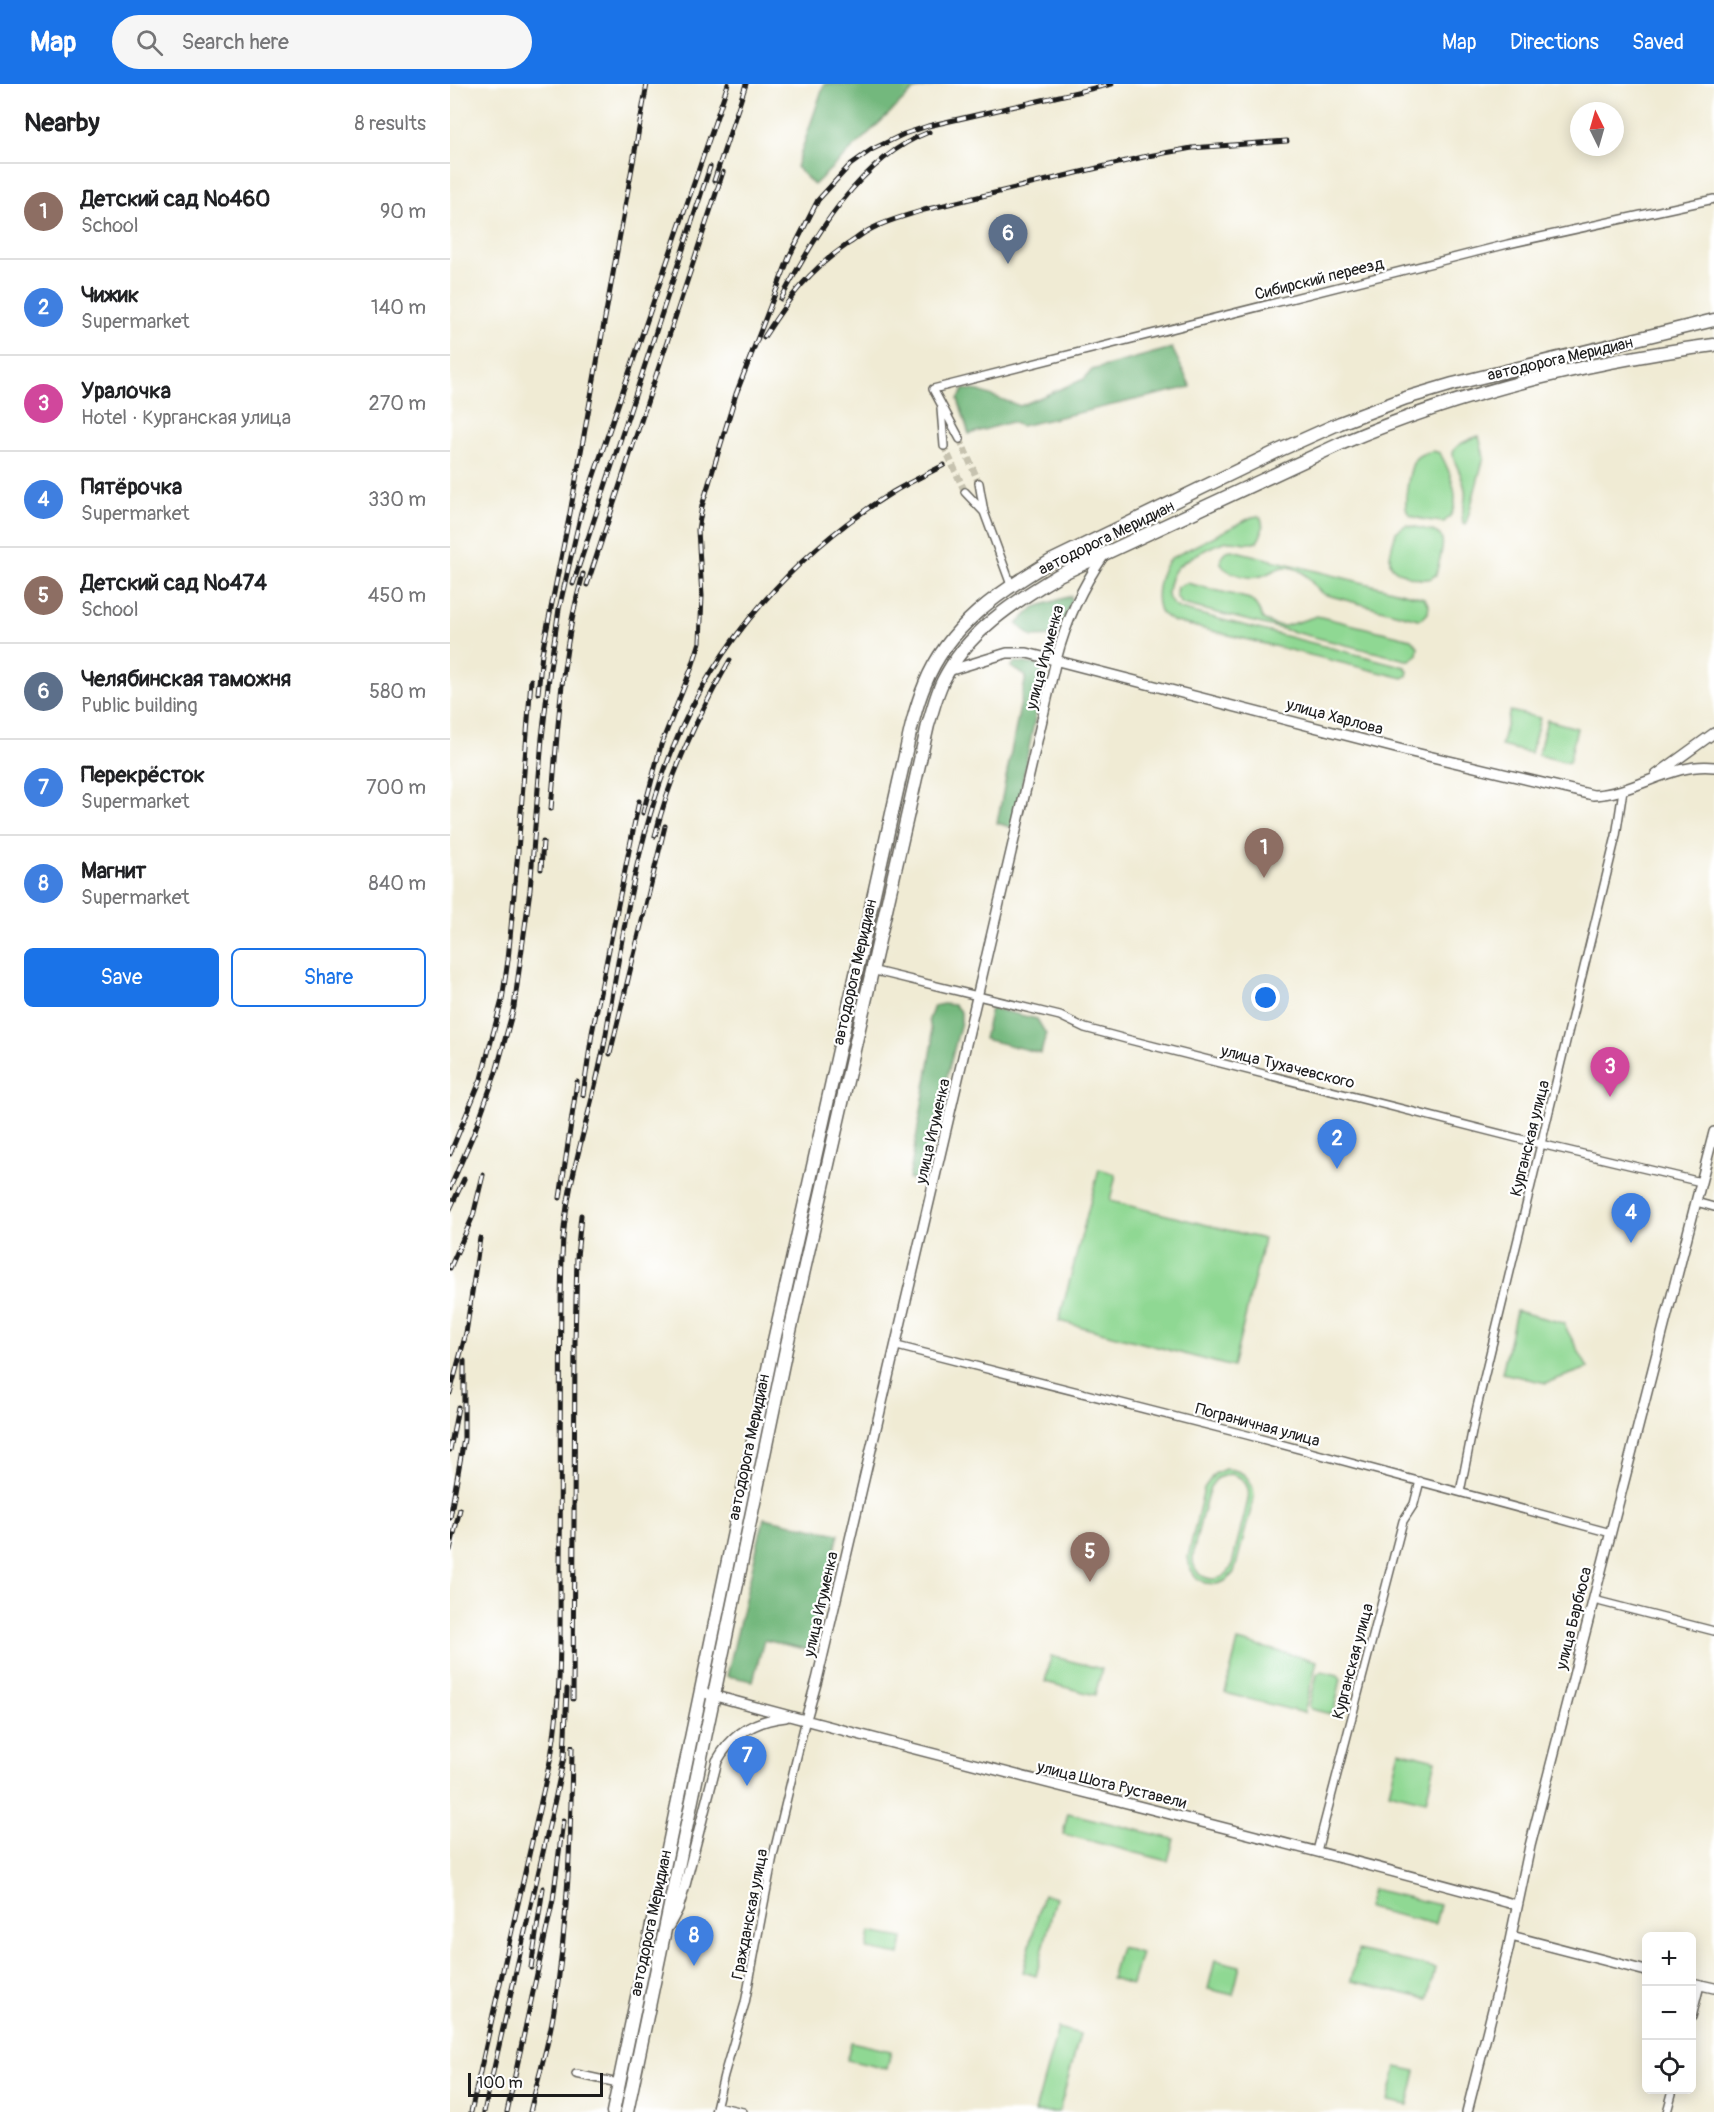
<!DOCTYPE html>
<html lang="en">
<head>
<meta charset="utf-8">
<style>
  body { margin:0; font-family:Pangolin,sans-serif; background:#f6f6f6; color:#202124 }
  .controls { position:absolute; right:18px; bottom:18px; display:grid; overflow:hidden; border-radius:9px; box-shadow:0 3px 15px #0003 }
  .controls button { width:54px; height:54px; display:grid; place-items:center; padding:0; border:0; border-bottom:2px solid #e0e0e0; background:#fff; color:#202124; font:30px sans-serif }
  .compass { position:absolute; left:1120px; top:18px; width:54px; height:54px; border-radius:50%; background:#fff; box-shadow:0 3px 15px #0003; rotate:355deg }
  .scale { position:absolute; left:18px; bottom:15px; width:135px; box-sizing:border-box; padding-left:6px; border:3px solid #1c1c1c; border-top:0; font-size:16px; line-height:21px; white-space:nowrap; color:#1c1c1c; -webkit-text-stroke:4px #fff; paint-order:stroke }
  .you { position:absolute; left:816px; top:914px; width:21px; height:21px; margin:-15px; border:4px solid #fff; border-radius:50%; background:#1a73e8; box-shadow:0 0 0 9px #1a73e833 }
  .badge { display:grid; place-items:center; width:39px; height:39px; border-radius:50%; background:#1a73e8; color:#fff; font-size:20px; font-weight:700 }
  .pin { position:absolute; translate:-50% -50px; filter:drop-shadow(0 2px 3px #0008) }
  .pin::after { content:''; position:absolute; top:32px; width:21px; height:18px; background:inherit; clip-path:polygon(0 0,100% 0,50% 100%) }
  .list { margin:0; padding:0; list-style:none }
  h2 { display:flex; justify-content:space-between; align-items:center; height:78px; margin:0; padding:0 24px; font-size:26px }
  h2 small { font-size:20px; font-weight:400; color:#757577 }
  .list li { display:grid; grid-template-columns:39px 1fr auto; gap:18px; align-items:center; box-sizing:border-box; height:96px; padding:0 24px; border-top:2px solid #e0e0e0 }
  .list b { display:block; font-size:22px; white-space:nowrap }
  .list p { margin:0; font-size:20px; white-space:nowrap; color:#757577 }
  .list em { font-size:20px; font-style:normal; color:#757577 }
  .actions { display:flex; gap:12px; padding:18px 24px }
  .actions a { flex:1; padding:14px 0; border:2px solid #1a73e8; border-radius:9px; text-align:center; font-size:21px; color:#1a73e8 }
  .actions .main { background:#1a73e8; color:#fff }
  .icon { flex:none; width:33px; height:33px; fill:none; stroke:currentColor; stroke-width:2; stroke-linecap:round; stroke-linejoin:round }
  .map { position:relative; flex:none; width:1264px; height:2028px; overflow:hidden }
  header { display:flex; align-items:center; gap:36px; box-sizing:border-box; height:84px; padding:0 30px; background:#1a73e8; color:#fff }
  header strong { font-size:28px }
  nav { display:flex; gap:33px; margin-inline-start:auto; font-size:21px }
  .search { width:420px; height:54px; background:#f6f6f6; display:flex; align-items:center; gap:15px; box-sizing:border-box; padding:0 21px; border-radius:33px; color:#757577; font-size:22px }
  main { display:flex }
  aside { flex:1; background:#fff }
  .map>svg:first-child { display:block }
</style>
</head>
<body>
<header>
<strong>Map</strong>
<div class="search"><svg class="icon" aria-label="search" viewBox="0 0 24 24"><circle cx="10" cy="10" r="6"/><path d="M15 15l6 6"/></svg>Search here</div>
<nav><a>Map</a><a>Directions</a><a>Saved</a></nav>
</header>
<main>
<aside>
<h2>Nearby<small>8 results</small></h2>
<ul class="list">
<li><span class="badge" style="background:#8d6e63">1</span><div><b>Детский сад №460</b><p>School</p></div><em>90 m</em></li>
<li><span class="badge" style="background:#3f7fe0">2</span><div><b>Чижик</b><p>Supermarket</p></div><em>140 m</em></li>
<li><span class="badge" style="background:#d1479c">3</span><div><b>Уралочка</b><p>Hotel · Курганская улица</p></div><em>270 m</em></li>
<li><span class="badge" style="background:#3f7fe0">4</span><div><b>Пятёрочка</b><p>Supermarket</p></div><em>330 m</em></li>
<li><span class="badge" style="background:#8d6e63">5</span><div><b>Детский сад №474</b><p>School</p></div><em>450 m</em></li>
<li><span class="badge" style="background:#5c6f8a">6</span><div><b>Челябинская таможня</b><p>Public building</p></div><em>580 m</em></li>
<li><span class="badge" style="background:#3f7fe0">7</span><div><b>Перекрёсток</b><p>Supermarket</p></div><em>700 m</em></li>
<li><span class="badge" style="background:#3f7fe0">8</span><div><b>Магнит</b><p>Supermarket</p></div><em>840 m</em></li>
</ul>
<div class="actions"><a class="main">Save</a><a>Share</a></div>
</aside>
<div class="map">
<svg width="1264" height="2028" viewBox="0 0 1264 2028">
  <rect width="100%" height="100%" fill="#fff"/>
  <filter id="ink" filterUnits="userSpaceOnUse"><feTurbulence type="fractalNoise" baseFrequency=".0167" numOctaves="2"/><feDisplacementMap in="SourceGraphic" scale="12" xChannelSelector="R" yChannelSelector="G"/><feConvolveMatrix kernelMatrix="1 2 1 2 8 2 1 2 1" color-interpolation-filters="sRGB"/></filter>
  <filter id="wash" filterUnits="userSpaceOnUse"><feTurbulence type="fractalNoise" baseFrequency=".008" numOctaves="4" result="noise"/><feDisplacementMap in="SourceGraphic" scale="24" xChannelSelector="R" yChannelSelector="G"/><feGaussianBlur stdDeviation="1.35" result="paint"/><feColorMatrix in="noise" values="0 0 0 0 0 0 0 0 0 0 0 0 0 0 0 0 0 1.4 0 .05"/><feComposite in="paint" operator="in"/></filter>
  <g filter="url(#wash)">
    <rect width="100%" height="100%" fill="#f0ebd4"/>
    <!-- green -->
    <path fill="#8fd893" stroke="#567a58" stroke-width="1.5" fill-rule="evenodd" d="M1029,352l5,21 -18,67 -3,-1c-3,-11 4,-22 2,-33 -6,-33 -30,-39 14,-54z
      M983,367l7,2c10,18 26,54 4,69 -10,-1 -30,-2 -36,-9 -6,-8 2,-48 8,-55 4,-4 12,-6 17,-7z
      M808,432l3,2c3,8 1,17 -4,24 -10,3 -18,-1 -28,-1 -11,1 -46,19 -53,28 -5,6 -7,15 -8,22 -1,9 4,14 12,18l225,58 3,4 -1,5 -4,2 -231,-57 -11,-8c-8,-15 -2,-43 10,-55l81,-41z
      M956,441c44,9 40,7 30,50 -4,2 -4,4 -9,4 -10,1 -37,-7 -37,-18 -1,-9 4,-21 6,-29z
      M782,466l192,48 5,7 -1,8 -5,5 -5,1 -95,-25c-10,-7 -15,-21 -27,-25 -17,-7 -24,6 -39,8 -9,2 -35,-5 -36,-14 -1,-6 1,-9 5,-12z
      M737,499l63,16 6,6 7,14 11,6 11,1 32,-10 94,23 7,8 -1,8 -7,5h-4l-224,-56c-6,-6 -7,-9 -5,-17z
      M1060,627l30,7 -9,35 -30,-7z
      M1097,636l30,8 -8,35 -31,-8z
      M649,1085l17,5 -6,27 154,38 -31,128 -174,-46z
      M1066,1227l47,12 25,45 -42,15 -44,-10z
      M775,1385c18,0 29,11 29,29l-20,75 -9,8 -8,3 -12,-1 -7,-4 -8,-9 -2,-13 16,-69 10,-14zM780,1390c14,3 20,12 18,26l-17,68c-4,7 -10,11 -19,11 -10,-1 -18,-8 -19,-18 -1,-12 13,-60 17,-74l7,-9z
      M788,1557l79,20 -13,52 -79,-20z
      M601,1572l51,13 -7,26 -50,-13z
      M872,1587l16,4 3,4 -7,32 -4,3 -19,-5 -2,-3 8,-32z
      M949,1667l37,9 -10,41 -37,-9z
      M618,1729l106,26 -6,22 -105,-27z
      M922,1805l68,16 -5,19 -68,-16z
      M593,1810l13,4 -20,78 -13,-4z
      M420,1848l33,6 -3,17 -33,-6z
      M670,1863l21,6 -9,32 -21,-6z
      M908,1866l77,18 -7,31 -77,-18z
      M765,1876l25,6 -7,29 -25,-6z
      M608,1944l22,6 -21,78h-24z
      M401,1958l40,9 -4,18 -40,-9z
      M946,1983l20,4 -8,34 -20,-4z"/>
    <!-- forest -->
    <path fill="#73b87d" stroke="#486a4c" stroke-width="1.5" d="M374,0h116l-26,6 -100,95 -18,-18z
      M722,264l19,39 -170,39 -10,-4 -42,12 -11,-35 6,-10 15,2 41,15 64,-27 8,-9z
      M621,512v7l-14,33 -25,1 -15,-13 18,-17z
      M565,578l25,3 3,13 -30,150 -16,-5 29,-147 -15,-9z
      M493,920l11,1 7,7v10l-41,160 -11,-3 24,-137 -4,-23 5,-13z
      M541,924l46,11 9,15 -5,19 -57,-14z
      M314,1434l75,16 -29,116 -46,-10 -11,41 -26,-5z"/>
  </g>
  <g filter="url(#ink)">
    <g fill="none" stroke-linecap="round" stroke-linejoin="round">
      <!-- minor-tunnel -->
      <path stroke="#c6c2af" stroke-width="7" stroke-dasharray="7 3.5" stroke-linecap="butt" d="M510,355l19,44
        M494,362l21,46"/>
      <!-- minor casing -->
      <g stroke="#66645c" stroke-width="10">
        <path id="minor" d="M491,325l3,37
          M510,355l-27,-50 575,-145 206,-45
          M529,399l5,29 27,73
          M515,408l19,20
          M421,886l189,46 25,12 41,11 406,103 169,40
          M1246,1118l18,5
          M447,1262l350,89 364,98
          M1010,1408l17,-85 139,-571 7,-46
          M1144,1516l120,31
          M867,1767l86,-330 11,-17 6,-23
          M1242,1933l8,-32
          M126,1990l42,9
          M267,2022l26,6
          M265,2028l9,-37 21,-72 28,-147 33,-137
          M1217,2028l6,-22"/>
      </g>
      <!-- tertiary casing -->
      <g stroke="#66645c" stroke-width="12">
        <path id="tertiary" d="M498,587l59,-18h20l380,98 186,44c42,-1 79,-33 121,-28
          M1206,691l58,-42
          M251,1608c271,75 545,138 816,213
          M356,1635l11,-39 239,-1020c10,-39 25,-72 48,-105
          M219,1842l9,-17 6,-20 33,-128c15,-27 38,-41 69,-44
          M1061,1852l135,35
          M1242,1899l22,5
          M1017,2028l41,-162 22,-104 184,-714"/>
      </g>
      <!-- primary casing -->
      <g stroke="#66645c" stroke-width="15">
        <path id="primary" d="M163,2028l160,-767 126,-563c8,-33 13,-67 26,-98 23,-58 74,-92 126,-123l229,-111 60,-27 66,-25 47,-14 261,-64
          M177,2028l159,-763 142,-624c5,-15 8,-30 15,-44 24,-49 71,-79 116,-106l281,-131c119,-51 246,-82 374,-99"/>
      </g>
      <!-- minor -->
      <use href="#minor" stroke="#fff" stroke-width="7"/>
      <!-- tertiary -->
      <use href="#tertiary" stroke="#fff" stroke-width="9"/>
      <!-- primary -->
      <use href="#primary" stroke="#fff" stroke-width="12"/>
      <!-- rail casing -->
      <g stroke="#1c1c1c" stroke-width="5">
        <path id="rail" d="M264,97l32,-97
          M331,215c33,-62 79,-141 148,-167
          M314,253c26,-40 44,-66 84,-93 8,-5 15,-11 23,-15 17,-9 35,-13 53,-19l219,-53 49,-9 95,-7
          M123,500l137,-417
          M137,501l136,-413
          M88,609l4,-40 28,-140 77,-429
          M101,725c7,-80 10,-158 32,-235
          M193,729l18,-68 31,-78 8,-25 2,-46 -4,-66 4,-24 34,-112 54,-139 28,-55 32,-35 21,-15 33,-16 24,-8 184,-42
          M205,752c16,-64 42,-119 75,-176
          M91,785l2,-27
          M160,970l55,-228
          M133,1011l9,-62 47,-232
          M0,1070l31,-75 21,-79 6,-40 10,-109 13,-171
          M0,1104l24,-55 22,-61 18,-65 16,-117 12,-152 8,-70 9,-59 22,-96 147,-429
          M110,1114l17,-116
          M0,1125l14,-30
          M0,1184l23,-52 10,-41
          M0,1309l16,-60 14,-95
          M0,1366l8,-43
          M0,1434l14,-79v-78
          M0,1466l10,-41
          M123,1615l2,-357 2,-85 4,-42
          M81,1884l12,-80
          M21,2028l80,-355c11,-63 9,-128 9,-192 1,-103 -1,-205 2,-308 2,-74 30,-144 43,-217 16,-97 31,-200 68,-292 42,-105 124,-197 220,-256 17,-10 34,-18 51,-27
          M34,2028l72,-317 8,-38 3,-68
          M57,2028l46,-212 10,-79
          M80,2028c8,-34 19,-68 24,-102 14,-87 17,-175 18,-263"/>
      </g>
      <!-- rail -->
      <use href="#rail" stroke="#fff" stroke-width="3" stroke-dasharray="9" stroke-linecap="butt"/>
    </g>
  </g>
  <g text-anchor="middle" stroke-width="4.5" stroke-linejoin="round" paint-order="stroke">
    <!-- street labels -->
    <g font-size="16" fill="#1c1c1c" stroke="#fff">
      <text transform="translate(869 194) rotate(-14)" y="6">Сибирский переезд</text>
      <text transform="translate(1110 274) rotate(-13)" y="6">автодорога Меридиан</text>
      <text transform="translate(656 453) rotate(-26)" y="6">автодорога Меридиан</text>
      <text transform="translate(594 573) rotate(-75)" y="6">улица Игуменка</text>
      <text transform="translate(885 632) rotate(15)" y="6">улица Харлова</text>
      <text transform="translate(404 888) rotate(-77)" y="6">автодорога Меридиан</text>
      <text transform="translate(838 982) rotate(14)" y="6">улица Тухачевского</text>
      <text transform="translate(482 1047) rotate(-77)" y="6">улица Игуменка</text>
      <text transform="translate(1079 1054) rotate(-76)" y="6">Курганская улица</text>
      <text transform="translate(808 1340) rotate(15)" y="6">Пограничная улица</text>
      <text transform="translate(298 1363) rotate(-78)" y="6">автодорога Меридиан</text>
      <text transform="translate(370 1520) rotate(-77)" y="6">улица Игуменка</text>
      <text transform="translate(1123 1534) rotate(-76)" y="6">улица Барбюса</text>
      <text transform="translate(902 1577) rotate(-75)" y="6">Курганская улица</text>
      <text transform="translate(662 1700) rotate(14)" y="6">улица Шота Руставели</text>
      <text transform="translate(299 1830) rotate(-79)" y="6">Гражданская улица</text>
      <text transform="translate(200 1839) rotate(-78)" y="6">автодорога Меридиан</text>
    </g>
  </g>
</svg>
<div class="controls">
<button>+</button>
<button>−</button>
<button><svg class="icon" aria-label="locate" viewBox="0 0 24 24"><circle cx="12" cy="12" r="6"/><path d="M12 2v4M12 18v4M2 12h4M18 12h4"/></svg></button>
</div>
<svg class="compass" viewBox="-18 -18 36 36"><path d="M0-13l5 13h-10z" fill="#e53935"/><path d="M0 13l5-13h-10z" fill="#757577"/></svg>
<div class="scale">100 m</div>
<div class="you"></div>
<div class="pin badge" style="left:814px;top:794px;background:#8d6e63">1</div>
<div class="pin badge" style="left:887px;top:1085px;background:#3f7fe0">2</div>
<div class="pin badge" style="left:1160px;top:1013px;background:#d1479c">3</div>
<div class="pin badge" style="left:1181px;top:1159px;background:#3f7fe0">4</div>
<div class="pin badge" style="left:640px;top:1498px;background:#8d6e63">5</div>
<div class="pin badge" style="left:558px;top:180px;background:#5c6f8a">6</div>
<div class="pin badge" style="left:297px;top:1702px;background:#3f7fe0">7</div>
<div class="pin badge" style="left:244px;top:1882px;background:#3f7fe0">8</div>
</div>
</main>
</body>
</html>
